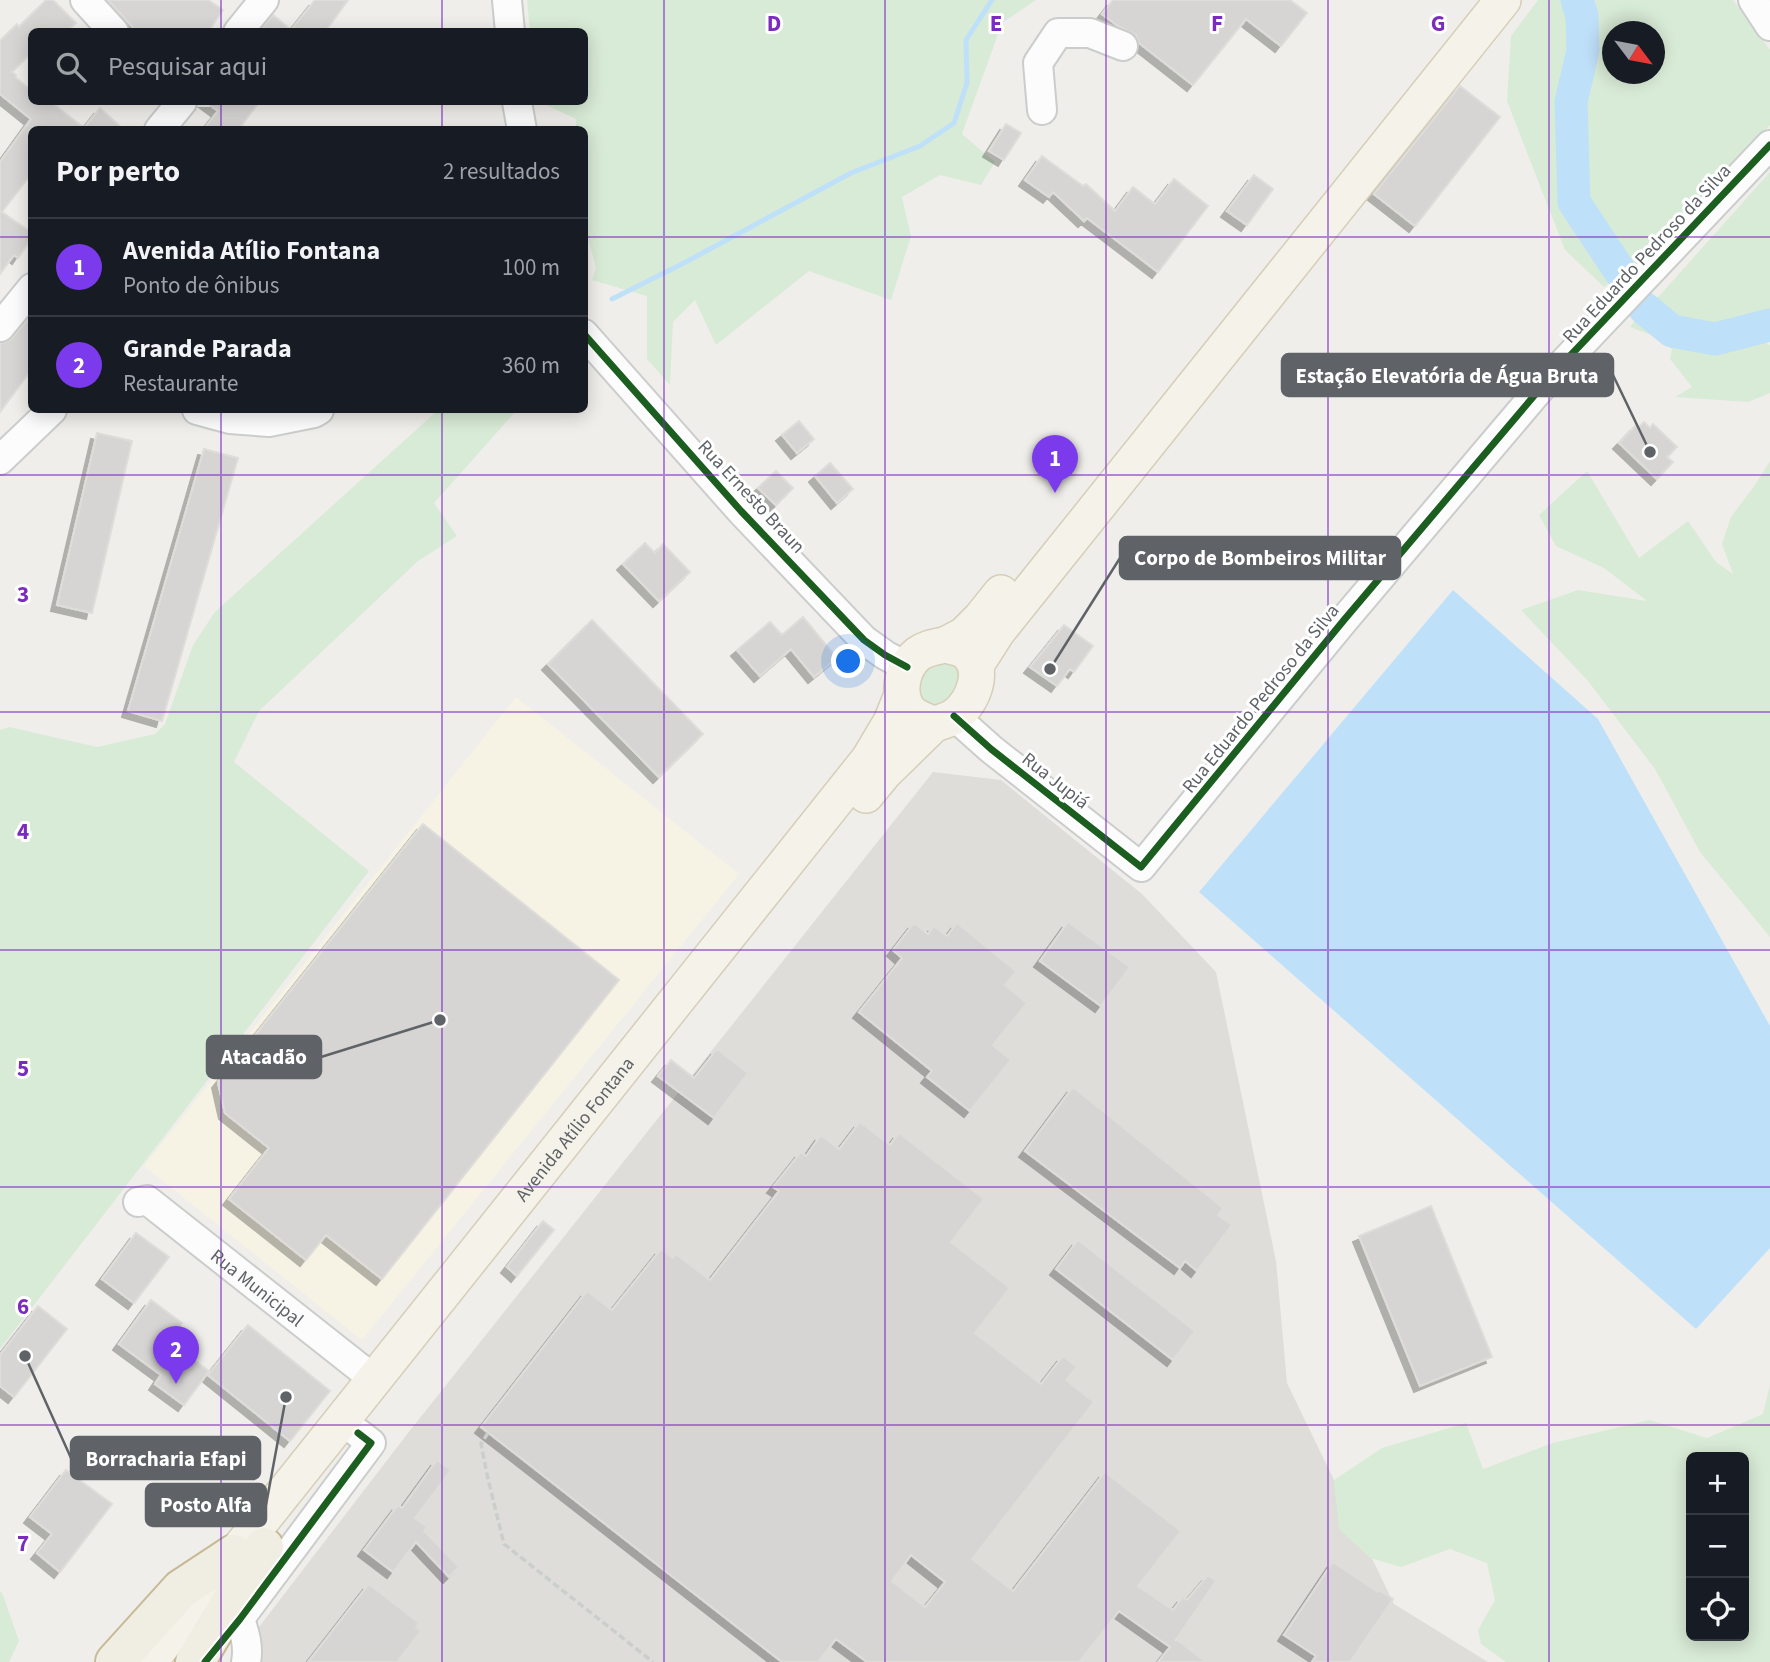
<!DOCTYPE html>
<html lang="pt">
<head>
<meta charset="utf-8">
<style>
  body { margin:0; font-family:"Source Sans 3",sans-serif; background:#242831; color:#f1f3f6 }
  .controls { position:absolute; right:21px; bottom:21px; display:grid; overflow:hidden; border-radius:10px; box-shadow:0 4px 18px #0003 }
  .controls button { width:63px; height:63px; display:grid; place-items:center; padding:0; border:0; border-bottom:2px solid #363941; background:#171b24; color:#f1f3f6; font:35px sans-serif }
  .compass { position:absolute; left:1602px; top:21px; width:63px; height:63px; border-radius:50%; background:#171b24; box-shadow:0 4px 18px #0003; rotate:122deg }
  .you { position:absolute; left:849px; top:662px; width:24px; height:24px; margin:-18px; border:5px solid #fff; border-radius:50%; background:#1a73e8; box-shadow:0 0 0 10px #1a73e833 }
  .badge { display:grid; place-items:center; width:46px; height:46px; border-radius:50%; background:#7c3aed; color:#fff; font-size:23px; font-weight:700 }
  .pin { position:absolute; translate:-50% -58px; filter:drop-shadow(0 2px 4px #0008) }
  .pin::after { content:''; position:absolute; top:37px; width:24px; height:21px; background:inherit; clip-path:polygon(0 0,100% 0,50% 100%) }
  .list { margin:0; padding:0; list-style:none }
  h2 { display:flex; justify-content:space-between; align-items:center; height:91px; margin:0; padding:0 28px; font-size:30px }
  h2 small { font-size:23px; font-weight:400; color:#9ea1a6 }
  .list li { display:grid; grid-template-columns:46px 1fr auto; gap:21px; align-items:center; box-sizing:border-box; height:98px; padding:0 28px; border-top:2px solid #363941 }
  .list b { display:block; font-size:26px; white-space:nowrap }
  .list p { margin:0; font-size:23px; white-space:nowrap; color:#9ea1a6 }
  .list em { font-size:23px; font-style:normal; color:#9ea1a6 }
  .icon { flex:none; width:38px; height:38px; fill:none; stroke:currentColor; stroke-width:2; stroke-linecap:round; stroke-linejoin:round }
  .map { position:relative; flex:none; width:1770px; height:1662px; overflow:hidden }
  .search { position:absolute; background:#171b24; box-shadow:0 4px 18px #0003; left:28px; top:28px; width:560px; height:77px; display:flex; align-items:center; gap:18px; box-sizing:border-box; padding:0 24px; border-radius:10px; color:#9ea1a6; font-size:26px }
  .panel { position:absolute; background:#171b24; box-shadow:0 4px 18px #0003; left:28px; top:126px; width:560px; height:287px; border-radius:10px }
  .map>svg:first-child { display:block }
</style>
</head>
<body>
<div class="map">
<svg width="1770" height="1662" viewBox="0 0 1770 1662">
  <defs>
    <filter id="shadow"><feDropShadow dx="-6" dy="6" stdDeviation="0" flood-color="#0004"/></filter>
  </defs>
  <rect width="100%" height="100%" fill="#efeeea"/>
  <!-- commercial -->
  <path fill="#f7f3e4" d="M516,697l223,177 -377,466 -218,-174z"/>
  <!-- industrial -->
  <path fill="#dfddda" d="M933,772l68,8 141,114 74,78 60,289 11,122 107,221 94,58h-1256l176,-229z"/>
  <!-- green -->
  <path fill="#d8ebd6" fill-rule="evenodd" d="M527,0h509l-34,23 -40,111 33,28 -14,23 -41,-10 -38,22 9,39 -20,64 -82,-29 -93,74 -21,-45 -22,22 -3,63 -23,-26v-63l-55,-16 4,-12 -11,-41 -1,-97 -8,-1v-10l-36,-17h44v-70l-54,-1z
    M1538,0h195l37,50v75c-52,57 -102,117 -166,162l-39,-37 -58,-149 4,-65zM1612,32h42v42h-42z
    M1770,172v147l-1,6 -9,15 10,5v48l-22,9 -73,-5 17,-10 -22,-28 2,-10 -18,-13 -24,-9 14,-19 17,-14z
    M438,410h79l-83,93 23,33 -39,25 -159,150 -25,51 135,109 -369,478v-619l9,-3 88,20 58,-13 10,-10 28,-79 22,-33z
    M1770,461v476l-70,-85 -45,-83 -67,-88 -67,-71 57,-20 69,11 -43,-33 -48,-22 -17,-31 48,-44 52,87 49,-37 28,41 17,12 -11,-30 9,-27 24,-32z
    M952,655l14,25 -30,31 -17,-9 -1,-22 3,-9z
    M1770,1385v277h-264l-25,-18 -3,-14 17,-30 -8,-37 -37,-14 -49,18 -31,-9 -31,-29 -5,-49 48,-32 84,-25 17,46 70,-26 96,-23 58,18 56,-24zM1691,1457h53v179h-53z
    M0,1591l3,4 16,46 -10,21h-9z"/>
  <!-- water -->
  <path fill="#bfe0f9" d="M1453,590l145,129 172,307v222l-74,81 -497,-437z"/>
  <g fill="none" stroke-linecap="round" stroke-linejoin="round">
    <!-- stream -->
    <path stroke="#bfe0f9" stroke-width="5" d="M612,299l70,-35 169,-91 69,-27 34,-23 13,-40 -1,-43 26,-40"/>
    <!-- river -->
    <path stroke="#bfe0f9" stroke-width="33" d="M1577,0l5,16 1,34 -12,52 3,100 49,74
      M1644,308l28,23 43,8 55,-14"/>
  </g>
  <!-- building -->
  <path fill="#d6d5d3" stroke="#deddd9" stroke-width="2" fill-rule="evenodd" filter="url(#shadow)" d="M46,0h7l23,23 -10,9h-34v20l-20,20 4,3 -1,2 17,14v11h19l33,26 16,-20 24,22h-92v43l-30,39 30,21v5l-14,20 -4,-3 -14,19v-112l31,-43 -31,-25v-53l17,-17 2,3z
    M108,0h100l15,10 -15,22h-71z
    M315,0h33l-23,32h-59l-4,-4 11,-13 18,15z
    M1113,0h177l17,13 -26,33 -35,-27 -53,66 -54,-42 -3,-8 -18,-9 -16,-12z
    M1460,86l40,31 -85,109 -41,-32z
    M206,102h53l-21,28h-35l15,-19z
    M1006,124l15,9 -17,27 -15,-9z
    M1042,156l41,30 3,-2 29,27 18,-24 22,17 19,-25 34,27 -50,66 -71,-54 -3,3 -31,-29 -4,5 -24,-17z
    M1254,175l19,14 -26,36 -20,-14z
    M32,315v54l-32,43v-69l6,-1 6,-4z
    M799,421l15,18 -17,14 -15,-18z
    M1644,422l6,6 3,-4 24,23 -10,10 6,5 -16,17 -38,-36 17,-18 3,2z
    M97,433l35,8 -40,172 -35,-8z
    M204,449l34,9 -76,263 -34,-10z
    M830,463l23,26 -16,14 -22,-27z
    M776,471l17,17 -17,17 -18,-17z
    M645,543l10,10 8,-9 27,28 -31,29 -36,-37z
    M803,617l34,41 -23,19 -23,-28 -31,27 -23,-26 33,-28 12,13z
    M592,620l111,114 -44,43 -111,-113z
    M1064,625l29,21 -19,26 -4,-3 -13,17 -27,-19z
    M423,824l196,156 -237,299 -56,-44 -20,25 -77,-61 40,-51 -44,-35 -7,-31z
    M1068,922l62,45 -29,39 -61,-45z
    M914,923l14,11 6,-8 13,10 10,-13 59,48 -11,14 22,18 -34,42 18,15 -41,51 -43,-34 5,-6 -73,-59 43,-54 -9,-8z
    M717,1049l31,24 -34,45 -56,-42 13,-16 23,18z
    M1073,1087l150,121 -5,7 14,10 -35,46 -12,-10 -5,7 -155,-117z
    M860,1122l30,23 9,-12 85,66 -33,43 59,46 -35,45 66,51 22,-28 14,11 -11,13 28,22 -122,157 41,32 92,-119 76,59 -43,55 35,24 10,-13 4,3 21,-25 8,6 -41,60 1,-2 30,23h-48l12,-15 -51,-36 -40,51h-212l-31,-23 -18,23h-36l-301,-235 106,-136 25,19 49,-61 12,9 3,-4 34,26 69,-89 -6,-4 28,-35 5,4 15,-21 18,14zM911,1555l34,27 -20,25 -33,-26z
    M1431,1206l61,151 -72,29 -61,-150z
    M543,1221l11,9 -37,46 -10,-9z
    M136,1233l33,24 -35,46 -32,-24z
    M1078,1240l117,91 -22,29 -117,-91z
    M151,1300l31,23 -14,18 41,30 -25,34 -29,-21 6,-9 -42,-31z
    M38,1306l29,23 -53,68 -14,-11v-31z
    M248,1325l82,66 -40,50 -82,-66z
    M437,1460l14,10 -36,48 12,9 -3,4 35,36 -10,10 -33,-35 -23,30 -29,-22 34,-45 4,3z
    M66,1470l46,34 -52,68 -23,-19 15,-19 -22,-17z
    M1333,1562l45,30 1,-2 14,9 -43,63h-38l4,-6 -32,-21z
    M369,1584l50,39 -3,4 5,4 -24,31h-89z"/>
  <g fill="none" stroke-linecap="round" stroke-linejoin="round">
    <!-- minor casing -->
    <g stroke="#cbcccc" stroke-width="32">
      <g id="minor">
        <path d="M85,0l29,32"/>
        <path d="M507,0l3,32"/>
        <path d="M1753,0l17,26"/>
        <path d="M238,32l26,-32"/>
        <path d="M517,102l5,28"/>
        <path d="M1042,110l-4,-47 20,-30h32l33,13"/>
        <path d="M159,130l23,-28"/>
        <path d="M0,327l32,-39"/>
        <path d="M584,334l157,177 123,129 21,15 22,12"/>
        <path d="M197,410l33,9 39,3 45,-9 5,-3"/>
        <path d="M0,460l52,-50"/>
        <path d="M954,716l37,33 150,118 203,-247 206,-243 220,-232"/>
        <path id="s1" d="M138,1202l9,-2 228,180"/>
        <path d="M240,1619c5,15 9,28 6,43"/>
        <path d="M238,1621l133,-178 -13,-10"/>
      </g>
    </g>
    <!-- major casing -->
    <g stroke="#d7ceb8" stroke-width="38">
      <g id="major">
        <path d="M945,645l19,-10 17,-17 20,-25"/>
        <path d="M945,645c7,2 14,2 21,7 21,17 7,50 -11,64 -6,4 -14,6 -21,8 -9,-3 -18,-6 -25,-13 -13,-17 -7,-44 9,-57 8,-6 17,-7 27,-9z"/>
        <path d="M976,665l21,-33 506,-632"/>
        <path d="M866,795l18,-22 50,-49"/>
        <path id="s2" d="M149,1662l720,-903 22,-37 11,-27"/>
      </g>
    </g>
    <!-- highway casing -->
    <g stroke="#c8b996" stroke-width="42">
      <path id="highway" d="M115,1662l66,-73 53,-35
        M195,1662l69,-115"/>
    </g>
    <!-- path -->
    <path stroke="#cacfcc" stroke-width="3.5" stroke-dasharray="7 3.5" stroke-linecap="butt" d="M488,1433l-7,11 7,35 16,65 149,118"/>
    <!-- minor -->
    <use href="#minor" stroke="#fdfcfc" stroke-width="28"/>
    <!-- major -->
    <use href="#major" stroke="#f4f2e9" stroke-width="35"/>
    <!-- highway -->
    <use href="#highway" stroke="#f0ede3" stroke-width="38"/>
    <!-- cycleway casing -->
    <g stroke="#fff" stroke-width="11">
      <path id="cycleway" d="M584,334l157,177 123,129 21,15 22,12
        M954,716l37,33 150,118 203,-247 206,-243 220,-232
        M205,1662l35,-43 131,-176 -13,-10"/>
    </g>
    <!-- cycleway -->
    <use href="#cycleway" stroke="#1b5e20" stroke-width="7"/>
  </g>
  <!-- grid -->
  <path fill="none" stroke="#7b2cbf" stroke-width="2" stroke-opacity="0.55" d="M221,0v32M442,0v32M664,0v1662M885,0v1662M1106,0v1662M1328,0v1662M1549,0v1662M221,102v28M442,102v28M0,237h32M584,237h1186M221,410v1252M442,410v1252M0,475h1770M0,712h1770M0,950h1770M0,1187h1770M0,1425h1770"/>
  <g text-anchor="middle" stroke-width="6" stroke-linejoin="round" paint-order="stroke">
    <!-- street labels -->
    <g font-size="19" fill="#5f6368" stroke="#fff">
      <text transform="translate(1646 253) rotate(-47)" y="7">Rua Eduardo Pedroso da Silva</text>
      <text transform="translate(752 496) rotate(47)" y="7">Rua Ernesto Braun</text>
      <text transform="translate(1260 698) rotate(-51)" y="7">Rua Eduardo Pedroso da Silva</text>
      <text transform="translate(1056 780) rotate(38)" y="7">Rua Jupiá</text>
      <text dy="7" stroke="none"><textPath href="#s2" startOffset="682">Avenida Atílio Fontana</textPath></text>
      <text dy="7" stroke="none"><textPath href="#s1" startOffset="150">Rua Municipal</textPath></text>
    </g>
  </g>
  <g font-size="23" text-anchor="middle" font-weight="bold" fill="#7b2cbf" stroke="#fff" stroke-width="6" stroke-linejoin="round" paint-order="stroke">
    <text x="774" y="31">D</text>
    <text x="996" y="31">E</text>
    <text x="1217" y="31">F</text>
    <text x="1438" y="31">G</text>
    <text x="23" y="602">3</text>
    <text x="23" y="839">4</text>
    <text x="23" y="1076">5</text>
    <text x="23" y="1314">6</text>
    <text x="23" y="1551">7</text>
  </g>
  <!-- callouts -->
  <path fill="none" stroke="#5f6368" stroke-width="2.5" d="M1650 452L1613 375M1050 669L1120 558M440 1020L321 1057M25 1356L71 1458M286 1397L266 1505"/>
  <g fill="#5f6368" stroke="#fff" stroke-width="2.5">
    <circle cx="1650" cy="452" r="7"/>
    <circle cx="1050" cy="669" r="7"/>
    <circle cx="440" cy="1020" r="7"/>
    <circle cx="25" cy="1356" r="7"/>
    <circle cx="286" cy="1397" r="7"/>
  </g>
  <g fill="#5f6368" stroke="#5f6368" stroke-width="2.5">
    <rect x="1282" y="354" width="331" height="42" rx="7"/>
    <rect x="1120" y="537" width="280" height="42" rx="7"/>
    <rect x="207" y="1036" width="114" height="42" rx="7"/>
    <rect x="71" y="1437" width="189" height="42" rx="7"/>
    <rect x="146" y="1484" width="120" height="42" rx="7"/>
  </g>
  <g font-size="21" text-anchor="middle" font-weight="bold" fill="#fff">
    <text x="1447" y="383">Estação Elevatória de Água Bruta</text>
    <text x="1260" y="565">Corpo de Bombeiros Militar</text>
    <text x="264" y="1064">Atacadão</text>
    <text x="166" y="1466">Borracharia Efapi</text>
    <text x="206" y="1512">Posto Alfa</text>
  </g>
</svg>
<div class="controls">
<button>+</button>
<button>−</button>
<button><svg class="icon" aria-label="locate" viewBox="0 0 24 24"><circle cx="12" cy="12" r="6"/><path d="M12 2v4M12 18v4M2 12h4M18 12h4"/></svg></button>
</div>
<svg class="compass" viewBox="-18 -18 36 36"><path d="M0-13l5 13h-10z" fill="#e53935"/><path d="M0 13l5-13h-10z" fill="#9ea1a6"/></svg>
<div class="you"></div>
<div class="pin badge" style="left:1055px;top:493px">1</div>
<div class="pin badge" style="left:176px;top:1384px">2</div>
<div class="search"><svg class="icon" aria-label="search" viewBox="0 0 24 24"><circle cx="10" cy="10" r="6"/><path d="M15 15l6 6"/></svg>Pesquisar aqui</div>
<section class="panel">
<h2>Por perto<small>2 resultados</small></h2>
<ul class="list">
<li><span class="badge">1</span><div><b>Avenida Atílio Fontana</b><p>Ponto de ônibus</p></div><em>100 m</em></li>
<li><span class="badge">2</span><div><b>Grande Parada</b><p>Restaurante</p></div><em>360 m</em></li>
</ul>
</section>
</div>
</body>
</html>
